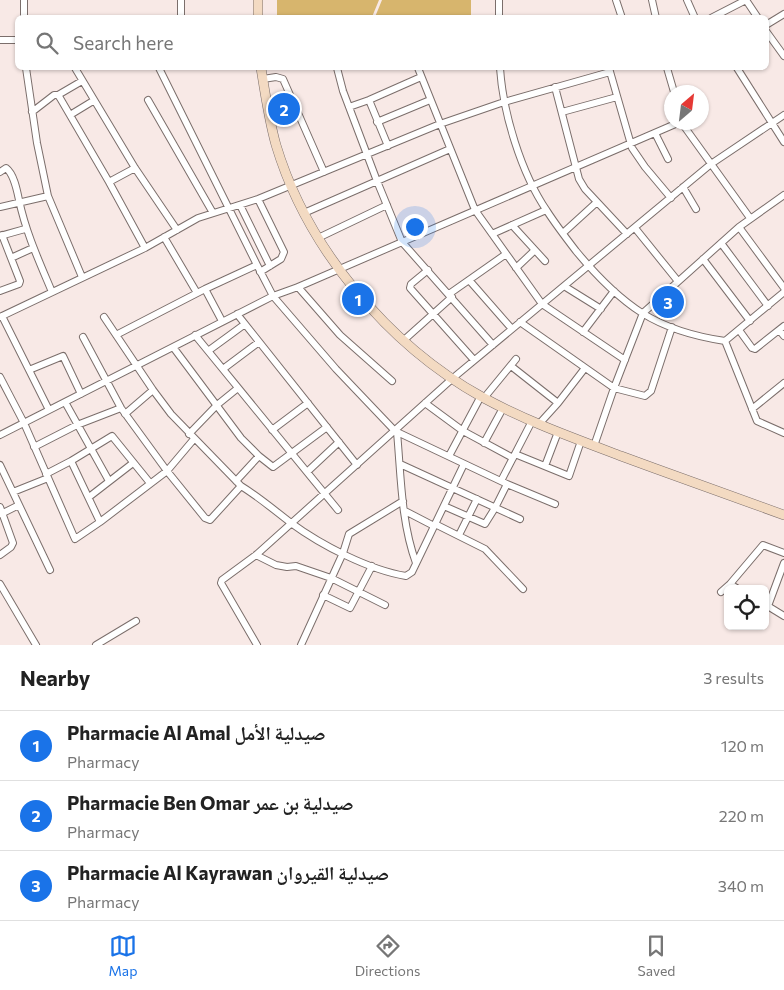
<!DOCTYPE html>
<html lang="en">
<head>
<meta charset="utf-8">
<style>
  body { margin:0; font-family:Commissioner,"Noto Naskh Arabic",sans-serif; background:#f6f6f6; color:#222 }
  .controls { position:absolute; right:15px; bottom:15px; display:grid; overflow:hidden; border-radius:8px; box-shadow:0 1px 4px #0004 }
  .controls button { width:45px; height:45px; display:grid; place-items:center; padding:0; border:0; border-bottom:1px solid #e0e0e0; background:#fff; color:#222; font:25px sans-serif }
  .compass { position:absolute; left:664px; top:85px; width:45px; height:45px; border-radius:50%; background:#fff; box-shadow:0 1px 4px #0004; rotate:28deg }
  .you { position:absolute; left:414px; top:226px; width:18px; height:18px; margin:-12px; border:4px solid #fff; border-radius:50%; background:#1a73e8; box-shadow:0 0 0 8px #1a73e833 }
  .badge { display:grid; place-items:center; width:32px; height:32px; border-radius:50%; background:#1a73e8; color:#fff; font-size:16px; font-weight:700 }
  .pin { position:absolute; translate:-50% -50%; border:2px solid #fff; box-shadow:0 1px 5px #0006 }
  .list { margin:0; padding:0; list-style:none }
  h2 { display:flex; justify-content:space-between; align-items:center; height:65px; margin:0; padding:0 20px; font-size:21px }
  h2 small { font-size:16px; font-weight:400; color:#767676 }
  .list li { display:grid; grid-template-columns:32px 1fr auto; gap:15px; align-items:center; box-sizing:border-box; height:70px; padding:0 20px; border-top:1px solid #e0e0e0 }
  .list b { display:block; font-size:19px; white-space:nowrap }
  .list p { margin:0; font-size:16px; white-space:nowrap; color:#767676 }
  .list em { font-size:16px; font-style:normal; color:#767676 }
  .icon { flex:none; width:28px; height:28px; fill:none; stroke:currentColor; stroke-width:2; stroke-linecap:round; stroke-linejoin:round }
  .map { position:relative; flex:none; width:784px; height:645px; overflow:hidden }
  .search { position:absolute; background:#fff; box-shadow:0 1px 4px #0004; left:15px; right:15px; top:15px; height:55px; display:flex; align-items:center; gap:12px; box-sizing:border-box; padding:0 18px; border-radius:8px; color:#767676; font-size:19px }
  .sheet { height:275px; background:#fff }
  nav { display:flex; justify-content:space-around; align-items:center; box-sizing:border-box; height:70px; border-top:1px solid #e0e0e0; background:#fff; font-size:14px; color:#767676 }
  nav a { display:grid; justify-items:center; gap:2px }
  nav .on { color:#1a73e8 }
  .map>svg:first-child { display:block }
</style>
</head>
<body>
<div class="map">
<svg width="784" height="645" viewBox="0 0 784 645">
  <rect width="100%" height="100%" fill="#f8e9e6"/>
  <!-- green -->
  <path fill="#d7b56d" d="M277,0h102l-7,17h-99h4z
    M382,0h89v17h-96z"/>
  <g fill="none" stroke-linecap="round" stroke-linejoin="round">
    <!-- street casing -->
    <g stroke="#7b6e6b" stroke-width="8">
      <path id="street" d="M181,0v18
        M499,0v18
        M616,0l6,18
        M652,0l4,18
        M687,0l8,18
        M24,18v-18
        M711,18l35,-18 12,18
        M766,25l18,-11
        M766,31l18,25
        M0,40h18
        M26,68l11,75 11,53 34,81
        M75,68l60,100 42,62
        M159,68l98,197 16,31 63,73 59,62 112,53 48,20
        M337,68l6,23 34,90 25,61 91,103
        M418,68l57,142 67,94 83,56
        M500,68c3,45 21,105 47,143 9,14 19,27 29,40 19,23 41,46 66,62 24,15 56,24 83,28l59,-49
        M609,68l23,80 13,19 26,31
        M667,68l7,24
        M737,68l47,74
        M263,79l13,-2 7,2 41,93
        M555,87l24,92 6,10 42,45
        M58,95l24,-14
        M148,100l65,113
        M369,100l19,46
        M349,107l20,-7 52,-23
        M32,112l22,-17h4l2,3 49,84 36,66
        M562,112l55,-15
        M70,115l23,-14
        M377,122l53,-22
        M681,122l69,96
        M655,133l13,26
        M0,172l6,-4c8,6 11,22 13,32 7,33 20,61 33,92
        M109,182l26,-14
        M683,187l13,22
        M258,199l26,53 -3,7 -21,13
        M240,205l30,61
        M0,207l48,-11
        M304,213l146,-64
        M512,225l33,36
        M739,227l45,61
        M635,228l42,52
        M563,233l34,-31
        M492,234l54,-24
        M0,236l25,-7
        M164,237l33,56
        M318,238l69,-33
        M721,243l47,63
        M11,258l22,-10
        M703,259l47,62
        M516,268l18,-17
        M428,270l-17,14 -1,4 64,72
        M469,280l43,49
        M564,286l37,23
        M298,287l42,48 52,46
        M205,289l17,32
        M0,291l19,-7 1,-3 -18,-46
        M449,294l57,-40
        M237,314l120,151
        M2,316l27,54 34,-14 18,38
        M0,317l145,-69 53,-30 60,-19 182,-75 64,-22 106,-30
        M104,317l49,73 18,24 70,72c18,11 33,24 50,37 30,22 78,47 115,53l6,-4 52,-108
        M520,322l94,66 31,8 6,-5 21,-64
        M739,330l13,18 3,1 29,-23
        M779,330l5,6
        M583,332l31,-41
        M116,335l89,-46 52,-24
        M195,335l143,175
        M83,337l38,71 46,63 38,47 5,2 31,-34
        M404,340l48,-43
        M725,341l32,80 27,12
        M173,347l68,91 18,18 14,11 54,-40
        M208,351l37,-27
        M511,366l47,37
        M223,369l36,-27
        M29,370l20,40
        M0,377l24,46 51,116 25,-17 67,-51 27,-32
        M484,398l32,-39
        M65,402l44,79
        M425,403l38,28 50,27
        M752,409l32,-26
        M125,414l28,-24
        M539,424l19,-21 27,-35
        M272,430l36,-27
        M397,432c4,44 4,90 19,131
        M189,434l28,-29 21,-17
        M0,435l273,-139 25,-9 382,-165
        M484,443l19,-35
        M594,446l20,-58 29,-75 96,-86 45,-32
        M34,447l43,-22 44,-17
        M515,454l54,22 12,-35
        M449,456l32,-60
        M400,464l120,55
        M0,465l50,105
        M545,466l13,-34
        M307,472l32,-30
        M46,474l25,-13
        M236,481l23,-25
        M501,481l31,-60
        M13,492l35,-14
        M89,497l44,-34
        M444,506l41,18 10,-16 12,-24
        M0,507l13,36 -2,4 -11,8
        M405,511l29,15
        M1,514l18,-9
        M100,522l-29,-61 41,-25 38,47
        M435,524l50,25 38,40
        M459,535l18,-36
        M256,555l20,10 11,2 9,-1 35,12 54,27
        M0,584l36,61
        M730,584l8,5
        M721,592l9,-8 33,-39 21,8
        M323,595l27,13 22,-42
        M766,605l18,11
        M768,606l16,-43
        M96,645l40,-24
        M257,645l-36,-62 1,-3 34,-25 197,-177 258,-214 73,-49
        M301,645l42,-92 6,-19 54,-33"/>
    </g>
    <!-- secondary casing -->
    <g stroke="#7b6e6b" stroke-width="10">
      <path id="secondary" d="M258,0v18
        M261,68c4,25 8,52 15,77 31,103 112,200 206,252 44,24 91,41 139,59 54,20 108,39 163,59"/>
    </g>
    <!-- street -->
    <use href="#street" stroke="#fff" stroke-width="6"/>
    <!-- secondary -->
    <use href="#secondary" stroke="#f3dac2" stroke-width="9"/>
  </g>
</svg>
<div class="controls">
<button><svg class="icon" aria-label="locate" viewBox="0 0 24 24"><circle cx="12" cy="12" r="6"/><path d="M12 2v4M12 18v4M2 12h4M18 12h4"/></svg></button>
</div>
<svg class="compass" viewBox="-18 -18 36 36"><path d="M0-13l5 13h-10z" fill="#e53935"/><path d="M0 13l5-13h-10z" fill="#767676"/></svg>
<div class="you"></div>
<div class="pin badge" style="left:358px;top:299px">1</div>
<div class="pin badge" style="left:284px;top:109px">2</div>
<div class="pin badge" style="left:668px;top:302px">3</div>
<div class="search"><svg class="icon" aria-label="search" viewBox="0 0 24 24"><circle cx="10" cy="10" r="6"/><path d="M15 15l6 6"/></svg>Search here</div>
</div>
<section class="sheet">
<h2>Nearby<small>3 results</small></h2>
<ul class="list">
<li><span class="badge">1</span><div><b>Pharmacie Al Amal صيدلية الأمل</b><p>Pharmacy</p></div><em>120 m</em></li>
<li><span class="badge">2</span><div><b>Pharmacie Ben Omar صيدلية بن عمر</b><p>Pharmacy</p></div><em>220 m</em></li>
<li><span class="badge">3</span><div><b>Pharmacie Al Kayrawan صيدلية القيروان</b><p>Pharmacy</p></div><em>340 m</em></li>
</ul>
</section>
<nav>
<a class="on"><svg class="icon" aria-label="map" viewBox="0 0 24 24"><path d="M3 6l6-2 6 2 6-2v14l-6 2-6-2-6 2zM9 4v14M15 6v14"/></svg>Map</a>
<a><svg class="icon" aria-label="directions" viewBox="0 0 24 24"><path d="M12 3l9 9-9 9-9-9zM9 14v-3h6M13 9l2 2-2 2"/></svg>Directions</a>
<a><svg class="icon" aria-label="saved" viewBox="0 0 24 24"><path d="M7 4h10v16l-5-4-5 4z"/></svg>Saved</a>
</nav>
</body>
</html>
